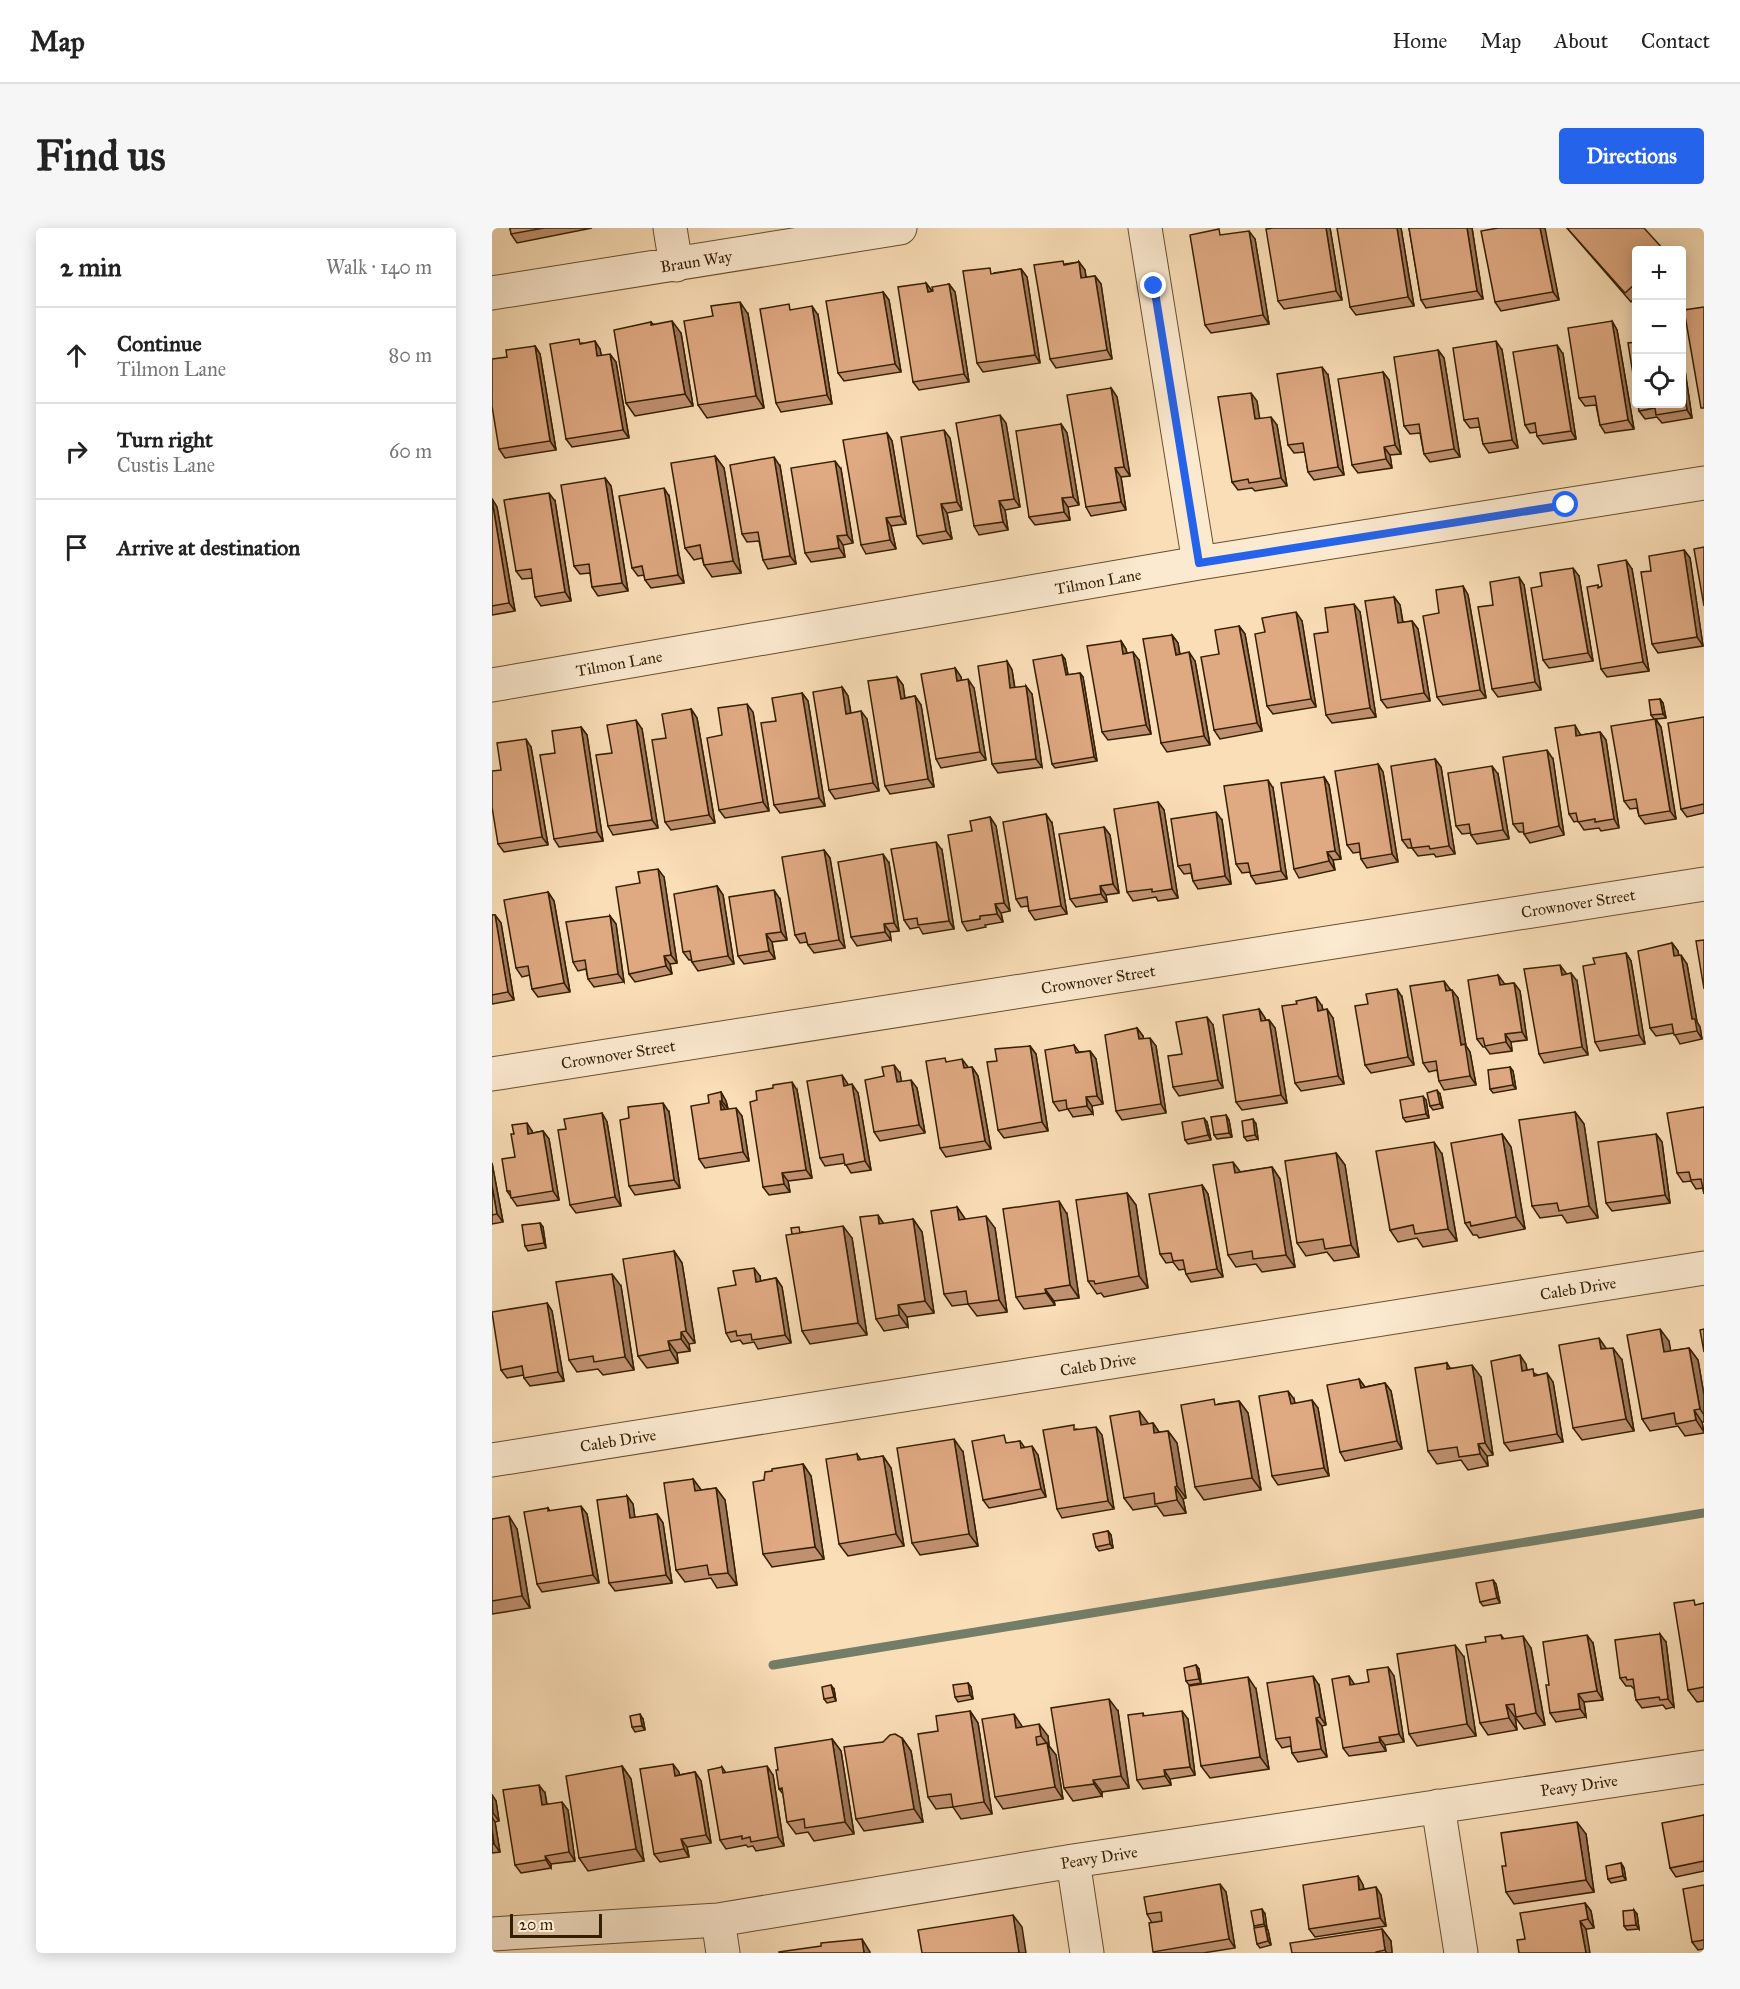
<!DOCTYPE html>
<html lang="en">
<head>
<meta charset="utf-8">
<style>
  body { margin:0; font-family:"IM FELL Great Primer",serif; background:#f6f6f6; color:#222 }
  .controls { position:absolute; right:18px; top:18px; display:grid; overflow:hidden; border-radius:6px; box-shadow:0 3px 15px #0003 }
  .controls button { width:54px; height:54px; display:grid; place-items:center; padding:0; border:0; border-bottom:2px solid #e0e0e0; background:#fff; color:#222; font:30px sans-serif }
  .scale { position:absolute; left:18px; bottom:15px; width:92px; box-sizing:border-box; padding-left:6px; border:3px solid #351f01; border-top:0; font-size:16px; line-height:21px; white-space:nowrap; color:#351f01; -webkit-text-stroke:4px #fcead0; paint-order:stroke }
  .stop { position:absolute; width:18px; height:18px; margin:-14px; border:4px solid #2563eb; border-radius:50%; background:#fff }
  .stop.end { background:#2563eb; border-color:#fff; box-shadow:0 2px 6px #0008 }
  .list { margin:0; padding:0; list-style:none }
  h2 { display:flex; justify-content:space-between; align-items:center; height:78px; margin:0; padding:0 24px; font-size:26px }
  h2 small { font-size:20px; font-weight:400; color:#767676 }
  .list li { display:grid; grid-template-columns:39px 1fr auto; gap:18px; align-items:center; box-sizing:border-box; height:96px; padding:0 24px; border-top:2px solid #e0e0e0 }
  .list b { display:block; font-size:22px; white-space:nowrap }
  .list p { margin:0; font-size:20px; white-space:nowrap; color:#767676 }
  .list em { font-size:20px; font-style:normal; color:#767676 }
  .icon { flex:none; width:33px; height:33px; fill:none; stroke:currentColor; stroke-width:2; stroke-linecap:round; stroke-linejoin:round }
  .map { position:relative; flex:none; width:1212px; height:1725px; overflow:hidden; border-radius:6px }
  header { display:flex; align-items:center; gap:36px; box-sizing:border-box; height:84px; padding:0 30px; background:#fff; border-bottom:2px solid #e0e0e0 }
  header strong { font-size:28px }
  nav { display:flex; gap:33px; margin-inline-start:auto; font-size:21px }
  .intro { display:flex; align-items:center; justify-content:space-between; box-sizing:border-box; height:144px; padding:0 36px }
  h1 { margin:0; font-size:42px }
  .button { padding:15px 27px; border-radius:6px; background:#2563eb; color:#fff; font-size:21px; font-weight:700 }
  main { display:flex; gap:36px; padding:0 36px }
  aside { flex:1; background:#fff; border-radius:6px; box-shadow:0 3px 15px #0003 }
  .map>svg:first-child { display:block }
</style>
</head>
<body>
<header>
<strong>Map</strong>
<nav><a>Home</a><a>Map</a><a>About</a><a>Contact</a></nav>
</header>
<div class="intro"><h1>Find us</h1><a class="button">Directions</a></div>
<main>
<aside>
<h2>2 min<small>Walk · 140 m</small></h2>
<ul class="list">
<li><svg class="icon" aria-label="ahead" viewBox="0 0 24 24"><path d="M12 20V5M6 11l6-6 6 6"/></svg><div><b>Continue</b><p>Tilmon Lane</p></div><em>80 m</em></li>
<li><svg class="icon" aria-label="right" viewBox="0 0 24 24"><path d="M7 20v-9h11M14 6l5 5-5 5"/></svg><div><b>Turn right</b><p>Custis Lane</p></div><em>60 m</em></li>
<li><svg class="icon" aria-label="arrive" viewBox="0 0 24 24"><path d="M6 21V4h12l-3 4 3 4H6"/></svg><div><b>Arrive at destination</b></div></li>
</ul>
</aside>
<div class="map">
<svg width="1212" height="1725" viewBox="0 0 1212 1725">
  <rect width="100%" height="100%" fill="#fadeb7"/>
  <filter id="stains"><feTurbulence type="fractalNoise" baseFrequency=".00333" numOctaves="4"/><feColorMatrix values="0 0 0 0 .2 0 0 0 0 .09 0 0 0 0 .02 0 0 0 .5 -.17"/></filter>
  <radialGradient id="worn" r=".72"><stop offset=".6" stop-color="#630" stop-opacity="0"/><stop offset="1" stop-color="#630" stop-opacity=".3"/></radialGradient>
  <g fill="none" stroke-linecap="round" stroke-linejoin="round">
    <!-- stream -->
    <path stroke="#747d68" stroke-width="9" d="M281,1437l931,-152"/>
    <!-- minor casing -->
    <g stroke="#664f2e" stroke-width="35">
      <path id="minor" d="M178,0l6,37
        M653,0l54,335
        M0,65l408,-65
        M0,457l707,-122 505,-80
        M0,846l1212,-190
        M0,1232l1212,-192
        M946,1578l23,147
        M581,1633l14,92
        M226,1692l5,33
        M0,1706l226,-14 355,-59 631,-94"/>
    </g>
    <!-- minor -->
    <use href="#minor" stroke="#fcead0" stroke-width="33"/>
  </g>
  <!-- wall -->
  <path fill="#c09170" stroke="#351f01" stroke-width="1.5" d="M18,0h82l-75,15 -6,-9z
    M838,0l12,72 -58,9 -6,-8z
    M909,0l13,78 -58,9 -6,-8z
    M917,0h63l11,71 -57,9 -5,-8z
    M1006,0h46l15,72 -58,11 -6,-9z
    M1075,0h77l-8,22v47l-5,5z
    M731,7l32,4 14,85 -58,9 -6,-8z
    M587,34l6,8 1,7 9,-1 6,8 11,75 -56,9 -6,-9 15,-95z
    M529,41l6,8 13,86 -57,9 -6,-9 17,-90z
    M434,55l6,8 17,-7 6,8 14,90 -50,8 -6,-8z
    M391,64l6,8 12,72 -57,9 -6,-8z
    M256,86l16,94 -57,10 -9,-13z
    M326,87l14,89 -51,8 -5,-9z
    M1120,93l5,9 17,99 -29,4 -5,-8 -4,-20 -11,1 -6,-8z
    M159,94l2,2 28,9 12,73 -58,10 -9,-13z
    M90,115l18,6 1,6 15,7 13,76 -57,9 -6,-8z
    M43,118l5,8 16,96 -51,8 -6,-9 8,-92z
    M946,122l6,8 16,99 -30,5 -6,-8 -4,-21 -10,1 -6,-8z
    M1010,122l16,98 -29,5 -6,-9 -3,-17 -10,1 -6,-8z
    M1190,122l10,68 -30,5 -5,-6 -12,2 -6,-8z
    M1071,126l13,85 -33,5 -6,-8v-4l-7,1 -5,-8z
    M891,144l6,8 12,74 -11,1 2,13 -34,5 -6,-8z
    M836,147l16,100 -30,5 -6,-8 -3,-20 -11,1 -6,-8z
    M619,160l6,9 13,79 -9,1 5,33 -35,6 -5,-9z
    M765,173l2,17 18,7 10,61 -32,5 -3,-3 -14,2 -6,-8z
    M514,195l14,84 -15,3 3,20 -29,5 -5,-9z
    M569,196l6,9 12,72 -11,2 2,13 -35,5 -6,-8z
    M395,205l5,8 14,83 -15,2 5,23 -30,5 -5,-9z
    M458,210l12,72 -15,3 5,26 -29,5 -6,-8z
    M223,228l9,12 17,105 -29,4 -8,-12 -2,-7 -8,2 -9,-12z
    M288,238l16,98 -28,5 -5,-9 -4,-19 -12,1 -5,-8z
    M349,241l12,74 -10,2 2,12 -34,5 -6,-9z
    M113,250l6,8 17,105 -30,5 -6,-9 -2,-14 -10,1 -6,-8z
    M177,268l15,87 -33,5 -6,-8 -1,-5 -6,1 -6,-8z
    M0,271l5,8 18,104 -23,4z
    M63,273l16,100 -30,5 -6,-9 -2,-19 -11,1 -6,-8z
    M1192,322l6,8 13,88 -45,7 -6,-9 -1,-73z
    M1140,341l17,102 -42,6 -6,-8 -3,-84 1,3 3,-2z
    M1087,348l14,85 -44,7 -6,-8 -1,-74z
    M1032,357l17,105 -43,7 -6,-8 1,-84z
    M971,358l5,9 18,103 -43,7 -6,-8 2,-84z
    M902,369l6,8 3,17 9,-1 6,8 12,72 -43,7 -6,-8z
    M868,384l16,105 -44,6 -6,-8 2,-83z
    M810,393l14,86 -43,7 -6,-8 -2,-74z
    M747,398l6,8 17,97 -42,8 -6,-9 5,-76z
    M680,407l6,8 2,11 15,7 15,84 -43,7 -6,-9z
    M629,413l5,8 1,4 12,7 12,74 -43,6 -6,-8z
    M570,427l3,4 3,16 12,-2 3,4 14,84 -42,7 -3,-4z
    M515,433l5,9 3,18 17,6 10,73 -44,6 -6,-9z
    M463,440l6,9v3l13,8 12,72 -45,8 -5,-9z
    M405,449l6,8 2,13 10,-2 6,9 13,82 -44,7 -5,-8z
    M350,459l6,9 3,17 16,6 12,72 -44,8 -6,-9z
    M310,465l6,8 17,105 -45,7 -6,-8 2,-84z
    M1168,471l3,4 3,15 -10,1 5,8 15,92 -31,5 -6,-8 -2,-8 -7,1 -6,-8 30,-82 -3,-4z
    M199,481l6,9 18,105 -44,7 -6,-8 1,-84z
    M261,484l16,99 -44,7 -6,-8z
    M1212,489v96l-17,4 -6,-8z
    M89,499l6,8 16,106 -44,6 -5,-8 1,-86z
    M150,501l16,99 -45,7 -5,-9 4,-73z
    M1108,504l6,8 13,88 -18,3 -2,-3 -15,2 -6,-9 -4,1 -5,-8 11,-80 1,1z
    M39,519l17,98 -44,7 -6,-8 3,-74z
    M943,531l6,8 14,87 -19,3 -2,-3 -16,2 -6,-8h-4l-6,-8z
    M1061,531l11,76 -34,8 -6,-9v-2h-5l-6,-8z
    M886,536l5,8 15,90 -31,6 -6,-9 -1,-7 -7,1 -6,-8z
    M1006,546l11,65 -32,5 -6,-9v-2l-9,1 -6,-8z
    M832,549l5,8 12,74 -8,1 2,10 -36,8 -5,-9z
    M781,560l14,91 -31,5 -5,-8 -1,-4 -8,1 -6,-9z
    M666,574l6,8 14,88 -20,3 -2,-4 -23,4 -6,-9z
    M498,589l6,9 14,85 -9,2 2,9 -18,3 1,2 -19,4 -5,-9 10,-91z
    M730,592l9,64 -33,5 -5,-8 -2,-8 -7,1 -6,-8z
    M560,595l15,91 -32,6 -6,-9 -1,-5 -7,1 -5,-8z
    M612,599l6,8 9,58 -13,2 1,7 -31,5 -6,-8z
    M332,622l6,8 15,90 -31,5 -6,-8 -1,-3 -7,1 -5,-8z
    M450,622l12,79 -31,5 -4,-7 -9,2 -6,-9z
    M397,635l10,68 -9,1 1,8 -34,6 -6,-9z
    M172,649l13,86 -7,1 2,10 -37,8 -6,-8 11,-91z
    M225,658l6,9 11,69 -36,7 -6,-9 -1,-2h-2l-6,-8z
    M56,664l6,9 16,91 -32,5 -6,-8 -2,-14 -8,2 -6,-9z
    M288,671l7,41 -15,2 3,17 -31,5 -6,-8z
    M0,687h3l6,8 13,77 -22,4z
    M118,688l6,8 8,58 -30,5 -6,-8 -2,-10 -8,2 -5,-9z
    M1180,715l6,8 1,5 8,8 10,58 3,5 2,12 -22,5 -6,-11 -18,3 -6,-8z
    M1134,725l5,8 14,83 -45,7 -5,-9v-78z
    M1006,747l6,9 10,-1 6,8 7,49 -16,2 1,9 -22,3 -5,-7h-2l-6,-8z
    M1085,753l11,74 -44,8 -5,-9z
    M958,761l8,9 8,48 4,6 6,33 -32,5 -5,-9 -2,-11 -8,2 -6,-9z
    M910,769l12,68 -43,8 -6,-8z
    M830,778l1,4 10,8 11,66 -43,7 -6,-8z
    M767,781l6,9 1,2h3l6,8 12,75 -45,7 -6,-8z
    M721,797l10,63 -44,8 -6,-9 9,-33z
    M645,800l6,8v3l13,7 10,67 -44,7 -6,-9z
    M582,817l5,7 11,-1 6,8 7,45 -11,2 1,8 -20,3 -5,-8 -9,2 -6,-9z
    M538,818l6,8 12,77 -44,7 -6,-8 -1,-69z
    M455,834l21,6 4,-1 6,9 13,73 -45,8 -6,-9z
    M1018,839l3,4 3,18 -23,4 -3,-4z
    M408,845l1,9 16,6 8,45 -45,8 -6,-9z
    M356,856v1l10,8 13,77 -20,3 -6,-10 -20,3 -5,-8z
    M305,862l15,88 -24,3 2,11 -21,3 -6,-8z
    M229,864l5,9 2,8 14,7 7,45 -44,7 -6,-9 10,-56z
    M948,866l3,14 -10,2 -3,-4z
    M934,872l3,18 -23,4 -3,-4z
    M1212,879v87l-1,-6 -7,1 -5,-8 -8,1 -6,-9z
    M177,884l11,76 -45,7 -6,-9z
    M1083,884l9,12 14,94 -31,5 -5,-8 -22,3 -8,-12z
    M110,885l5,9 14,84 -45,7 -6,-8 -4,-76z
    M734,887l3,5 3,17 -15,2 -3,-4z
    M715,894l4,18 -23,4 -3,-4z
    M764,896l2,15 -11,2 -3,-4z
    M40,903l1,2 10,-2 6,8 10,61 -42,6 -10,-15 8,-34z
    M1010,906l9,13 14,82 -46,9 -2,-3h-4l-8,-12z
    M1164,906l6,8 8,61 -58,8 -6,-8z
    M844,925l9,12 14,92 -25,4 -7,-9 -21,4 -9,-13z
    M950,926l15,87 -34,6 -6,-9 -19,4 -8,-12z
    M0,935l11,59 -11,2z
    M780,939l8,12 15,88 -33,5 -6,-8 -20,3 -8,-12 12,-83z
    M710,957l6,9 15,83 -32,5 -5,-8 -1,-5 -6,1 -6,-8 -7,1 -6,-9z
    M635,965l9,12 12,83 -44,9 -3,-4 -4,1 -9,-13z
    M465,979l8,12 30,9 12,84 -30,4 -9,-12 -16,2 -8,-12z
    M575,986l12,84 -25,3 1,4 -31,4 -8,-12z
    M421,991l9,13 12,81 -27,4 1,10 -24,4 -8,-12z
    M48,995l3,4 3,21 -18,3 -3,-5z
    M310,1003v1l50,6 15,97 -57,9 -8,-13z
    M182,1023l8,12 13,80 -6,1 1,7 -13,2 1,10 -31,5 -9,-12z
    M268,1048v5l16,-3 6,9 9,56 -33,6 -4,-7 -11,2 -3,-4 -9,2 -5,-9 10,-48z
    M129,1058l13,84 -31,5 -5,-6 -21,3 -8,-12z
    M55,1075l5,8 12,70 -34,5 -6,-8v-3l-17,3 -6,-8z
    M1177,1113l1,10 19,-3 9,12 6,35v27h-2l2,11 -19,3 -7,-10 -28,5 -8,-12z
    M1130,1132l12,71 -52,9 -9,-12z
    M955,1135l3,5 31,9 12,78 -6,1 1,10 -20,4 -7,-10 -24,4 -9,-13z
    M1034,1136l1,6 26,12 10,60 -53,9 -6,-8z
    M867,1151l6,8 20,-4 6,8 11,58 -57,12 -5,-9z
    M802,1171l1,4 23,5 11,68 -51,9 -6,-9z
    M747,1173l9,12 13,77 -57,10 -9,-13 23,-83z
    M656,1195v1l5,-1 6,9 9,-1 9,12 9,55 -3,1 3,14 -22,3 -7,-10 -24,4 -9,-12z
    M584,1201l26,6 12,74 -52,9 -5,-9z
    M528,1213l5,7 13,7 8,42 -57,11 -6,-8 27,-57z
    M471,1224l15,94 -58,9 -8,-12z
    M365,1226l4,6 22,-4 8,12 13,78 -56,10 -9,-12z
    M311,1236l8,12 13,83 -52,8 -9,-13 1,-74 8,-9z
    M201,1251l8,11 15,-2 9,12 12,85 -20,3 -6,-10 -26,4 -9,-12z
    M135,1268l6,8 2,14 22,-4 6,9 9,60 -57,8 -6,-8z
    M56,1280l2,3 37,3 12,69 -57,9 -5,-8z
    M0,1291l25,10 13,79 -38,6z
    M616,1303l3,4 2,13 -14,3 -3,-4z
    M1001,1352l3,4 4,19 -17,3 -3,-4z
    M1212,1375v98l-7,1 -9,-12 10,-85z
    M1009,1407l3,4 27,9 14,77 -21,4 -9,-12 2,13 -29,5 -8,-12 6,-81z
    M1174,1414l8,65 -8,2 -3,-4 -21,3 -6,-8 -2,-12h-1l-2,-2h-5l-6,-8z
    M1101,1415l10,57 -19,2 2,15 -30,5 -6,-9 -1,-28z
    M972,1429l12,79 -59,10 -8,-12z
    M704,1437l3,4 2,14 -12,2 -3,-4z
    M902,1448l10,66 -19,3 1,6 -37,5 -6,-8 12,-63 14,-3z
    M476,1455l3,4 2,12 -15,3 -3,-5z
    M827,1457l7,40 -4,1 5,31 -29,5 -6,-9 -1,-7 -9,2 -6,-9z
    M342,1461l2,12 -9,2 -3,-4z
    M764,1461l13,80 -59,9 -9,-12z
    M478,1483l8,12 14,91 -31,5 -8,-12 -17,2 -8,-12 10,-66z
    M626,1483l11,77 -27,4v4l-29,5 -9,-13z
    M651,1485l1,3 44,3 7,56 -25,4 1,6 -28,4 -6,-9z
    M151,1491l2,11 -10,2 -3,-5z
    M530,1499l26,9 1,10 7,9 7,44 -60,10 -8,-12z
    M410,1510l9,13 12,71 -59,9 -8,-12 27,-77z
    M340,1511l9,12 13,83 -40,7 -6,-9 -12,2 -9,-12 -4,-28 -4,-5 -1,-19z
    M130,1538l9,13 13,82 -56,10 -9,-13z
    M230,1539l4,6 47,2 11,71 -28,5 -3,-5 -5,1 -2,-2 -20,4 -6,-9z
    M187,1544v3l16,-3 6,9 10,62 -24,4 2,10 -29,5 -6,-8z
    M53,1565l2,11 21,6 7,51 -24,3v4l-30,5 -6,-8z
    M0,1567l4,6 3,20 -4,1 5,30 -8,1z
    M1212,1587v56l-28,6 -6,-9z
    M1094,1606l8,58 -80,12 -8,-12v-26z
    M1129,1635l3,5 2,12 -15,3 -3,-4z
    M866,1648l5,9 1,4 17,6 5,31 -71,11 -6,-8z
    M1212,1657v64l-6,1 -6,-8z
    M734,1664l9,56 -32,5h-49l-2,-30 -5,-9z
    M1093,1675l6,8 3,17 -69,11z
    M773,1686l2,15 1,1 3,15 -11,3 -3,-4 -2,-16 -1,-2z
    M1145,1686l2,15 -12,1 -3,-4z
    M890,1701l9,12 1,12h-100z"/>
  <!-- shaded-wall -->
  <path fill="#9c765b" stroke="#351f01" stroke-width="1.5" d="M834,0h4l12,72 -6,-9z
    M905,0h4l13,78 -6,-9z
    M975,0h5l11,71 -6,-8z
    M1048,0h5l14,72 -6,-8z
    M757,3l6,8 14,85 -6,-9z
    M587,34l6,8 2,16 -6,-8z
    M529,41l6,8 13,86 -5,-8z
    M603,48l6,8 11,75 -5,-9z
    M434,55l6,8 -4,1z
    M457,56l6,8 14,90 -5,-8z
    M391,64l6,8 12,72 -6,-8z
    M248,74l8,12 16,94 -8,-12z
    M320,78l6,9 14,89 -5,-9z
    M180,93l9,12 12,73 -8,-12z
    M1120,93l5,9 17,99 -6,-9z
    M103,113l5,8 3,15 -6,-8z
    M1004,113l6,9 16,98 -6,-8z
    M1065,117l6,9 13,85 -5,-8z
    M43,118l5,8 16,96 -6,-9z
    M946,122l6,8 16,99 -6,-8z
    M1190,122l10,68 -5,-8 -5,-32z
    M118,126l6,8 13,76 -6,-8z
    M830,139l6,8 16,100 -6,-8z
    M891,144l6,8 12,74 -6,-9z
    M619,160l6,9 13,79 -6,-9z
    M759,165l6,8 4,26 -6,-8z
    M508,187l6,8 14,84 -6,-8z
    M779,189l6,8 10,61 -6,-8z
    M569,196l6,9 12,72 -6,-8z
    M452,202l6,8 12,72 -5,-8z
    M395,205l5,8 14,83 -5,-8z
    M892,219l6,8 2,13 -6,-9z
    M223,228l9,12 17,105 -8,-12z
    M282,229l6,9 16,98 -6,-8z
    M343,233l6,8 12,74 -6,-8z
    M623,240l6,9 5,33 -5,-8z
    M113,250l6,8 17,105 -6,-8z
    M172,260l5,8 15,87 -6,-8z
    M57,265l6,8 16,100 -6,-9z
    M570,270l6,9 2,13 -6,-8z
    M0,271l5,8 18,104 -6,-8z
    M507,273l6,9 3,20 -5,-8z
    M449,276l6,9 5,26 -6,-8z
    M394,290l5,8 5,23 -6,-9z
    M345,308l6,9 2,12 -6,-9z
    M1192,322l6,8 13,88 -6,-9z
    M1134,332l6,9 17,102 -6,-9z
    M1081,340l6,8 14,85 -5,-8z
    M1027,349l5,8 17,105 -6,-8z
    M971,358l5,9 18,103 -6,-8z
    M902,369l6,8 4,26 -6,-8z
    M862,376l6,8 16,105 -6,-9z
    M804,384l6,9 14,86 -5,-8z
    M920,393l6,8 12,72 -6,-8z
    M747,398l6,8 17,97 -5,-8z
    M680,407l6,8 3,20 -5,-8z
    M629,413l5,8 2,13 -5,-8z
    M641,424l6,8 12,74 -5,-9z
    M697,424l6,9 15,84 -6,-9z
    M570,427l3,4 4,21 -3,-5z
    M515,433l5,9 4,27 -6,-9z
    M463,440l6,9 2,12 -6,-8z
    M588,445l3,4 14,84 -3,-4z
    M405,449l6,8 3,22 -5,-8z
    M476,451l6,9 12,72 -6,-8z
    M534,458l6,8 10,73 -6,-8z
    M350,459l6,9 4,26 -6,-8z
    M310,465l6,8 17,105 -6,-8z
    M423,468l6,9 13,82 -6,-8z
    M1168,471l3,4 3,15 -3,-4z
    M255,476l6,8 16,99 -6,-9z
    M199,481l6,9 18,105 -6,-8z
    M369,483l6,8 12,72 -6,-8z
    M1163,491l6,8 15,92 -6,-8z
    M144,492l6,9 16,99 -6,-8z
    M1083,497l5,9 2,10 -6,-8z
    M89,499l6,8 16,106 -6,-9z
    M1108,504l6,8 13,88 -5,-9z
    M34,511l5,8 17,98 -6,-8z
    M1055,522l6,9 11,76 -5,-9z
    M943,531l6,8 14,87 -6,-8z
    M886,536l5,8 15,90 -6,-8z
    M1000,538l6,8 11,65 -6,-9z
    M832,549l5,8 12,74 -6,-8z
    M776,552l5,8 14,91 -6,-8z
    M666,574l6,8 14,88 -6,-9z
    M724,584l6,8 9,64 -6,-8z
    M554,586l6,9 15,91 -6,-8z
    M498,589l6,9 14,85 -6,-8z
    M612,599l6,8 9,58 -6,-9z
    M444,614l6,8 12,79 -5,-8z
    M332,622l6,8 15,90 -6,-8z
    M835,624l6,8 2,10 -6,-9z
    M391,626l6,9 10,68 -5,-8z
    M166,641l6,8 13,86 -6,-8z
    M225,658l6,9 11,69 -6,-8z
    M608,658l6,9 1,7 -6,-8z
    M282,662l6,9 7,41 -6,-8z
    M56,664l6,9 16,91 -6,-9z
    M503,676l6,9 2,9 -6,-8z
    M3,687l6,8 13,77 -6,-8z
    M118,688l6,8 8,58 -6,-8z
    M392,696l6,8 1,8 -6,-8z
    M274,706l6,8 3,17 -6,-8z
    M1180,715l6,8 2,14 -6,-9z
    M1134,725l5,8 14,83 -6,-9z
    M1189,727l6,9 10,58 3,5 2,12 -5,-8 -5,-12z
    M172,728l6,8 2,10 -6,-8z
    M1068,737l6,8 2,10 -6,-8z
    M1079,745l6,8 11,74 -6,-8z
    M1006,747l6,8 2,10 -6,-8z
    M952,753l6,8 2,10 -6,-8z
    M1022,755l6,8 7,49 -5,-8z
    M905,761l5,8 12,68 -6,-8z
    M960,762l6,8 8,48 4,6 6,33 -6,-9 -9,-31z
    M824,769l6,9 2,13 -6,-8z
    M767,781l6,9 2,11 -6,-8z
    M835,781l6,9 11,66 -6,-8z
    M715,789l6,8 10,63 -5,-8z
    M777,792l6,8 12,75 -6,-8z
    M645,800l6,8 2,12 -6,-9z
    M1013,806l6,8 1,9 -6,-9z
    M658,810l6,8 10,67 -5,-9z
    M538,818l6,8 12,77 -6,-9z
    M598,823l6,8 7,45 -6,-8z
    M470,831l6,8 1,10 -5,-9z
    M402,837l6,8 3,18 -6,-9z
    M480,839l6,9 13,73 -6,-8z
    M1018,839l3,4 3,18 -3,-4z
    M350,847l6,9 2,10 -6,-8z
    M419,852l6,8 8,45 -6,-8z
    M300,854l5,8 15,88 -6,-8z
    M360,856l6,9 13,77 -6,-9z
    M945,862l3,4 3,14 -3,-4z
    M229,864l5,9 2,8 -6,-8z
    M931,868l3,4 3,18 -3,-4z
    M594,869l6,9 1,8 -6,-8z
    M228,873l5,8 -4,1z
    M171,875l6,9 11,76 -6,-8z
    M244,880l6,8 7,45 -6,-9z
    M1083,884l9,12 14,94 -9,-12z
    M110,885l5,9 14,84 -6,-9z
    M734,887l3,5 3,17 -3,-4z
    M712,890l3,4 4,18 -3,-5z
    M761,891l3,5 2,15 -3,-4z
    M35,895l5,8 2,11 -6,-8z
    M51,903l6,8 10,61 -6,-9z
    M1010,906l9,13 14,82 -9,-12z
    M1164,906l6,8 8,61 -5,-8z
    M942,914l8,12 15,87 -9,-12z
    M844,925l9,12 14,92 -8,-12z
    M741,934l9,12 -7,-1z
    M0,935l11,59 -6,-8 -5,-28z
    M780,939l8,12 15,88 -9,-12z
    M290,945l6,8 2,11 -6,-8z
    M710,957l6,9 15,83 -6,-8z
    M635,965l9,12 12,83 -9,-12z
    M567,973l8,13 12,84 -9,-13z
    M465,979l9,13h-7z
    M386,987l8,12 -7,-3z
    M494,988l9,12 12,84 -8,-12z
    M421,991l9,13 12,81 -9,-12z
    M48,995l3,4 3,21 -2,-5z
    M351,998l9,12 15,97 -9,-12z
    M182,1023l8,12 13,80 -9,-12z
    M262,1040l6,8 2,14 -6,-8z
    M120,1046l9,12 13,84 -9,-13z
    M284,1050l6,9 9,56 -6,-8z
    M553,1061l9,12 1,4 -9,-12z
    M55,1075l5,8 12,70 -6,-9z
    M406,1077l9,12 1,10 -9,-12z
    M1168,1101l9,12 4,23 -9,-12z
    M189,1104l8,12 1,7 -9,-12z
    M1107,1110l9,13 -7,-2z
    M176,1113l9,12 1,10 -8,-13z
    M1121,1120l9,12 12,71 -8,-12z
    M1197,1120l9,12 6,35v20l-4,-6z
    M1028,1127l6,9 2,15 -6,-8z
    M980,1137l9,12 12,78 -8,-12z
    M1055,1145l6,9 10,60 -6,-8z
    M867,1151l6,8 -4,1z
    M893,1155l6,8 11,58 -5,-8z
    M796,1163l6,8 2,13 -5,-8z
    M820,1172l6,8 11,68 -5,-8z
    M747,1173l9,12 13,77 -9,-12z
    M1202,1182l8,12 2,10 -8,-12z
    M647,1183l9,12 2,14 -9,-12z
    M661,1195l8,12 -7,-2z
    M604,1199l6,8 12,74 -6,-8z
    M676,1203l9,12 9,55 -9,-12z
    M462,1211l9,13 15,94 -9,-12z
    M986,1216l9,12 1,10 -8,-12z
    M540,1218l6,9 8,42 -5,-8z
    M391,1228l8,12 13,78 -8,-12z
    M311,1236l8,12 13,83 -9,-12z
    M201,1251l9,12h-7z
    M683,1259l8,12 3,14 -9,-13z
    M224,1260l9,12 12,85 -9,-12z
    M135,1268l6,8 3,23 -6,-9z
    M89,1278l6,8 12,69 -6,-8z
    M165,1286l6,9 9,60 -6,-8z
    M17,1288l8,13 13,79 -8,-12z
    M616,1303l3,4 2,13 -3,-4z
    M1001,1352l3,4 4,19 -3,-5z
    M1168,1406l6,8 8,65 -6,-8z
    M1095,1407l6,8 10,57 -6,-9z
    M1031,1408l8,12 14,77 -9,-12z
    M963,1417l9,12 12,79 -9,-12z
    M704,1437l3,4 2,14 -2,-4z
    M896,1439l6,9 10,66 -5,-8z
    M821,1448l6,9 7,40 -6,-8z
    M857,1448l6,9h-5z
    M756,1449l8,12 13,80 -9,-12z
    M476,1455l3,4 2,12 -3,-4z
    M339,1457l3,4 2,12 -2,-4z
    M1086,1466l6,8 2,15 -6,-8z
    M617,1471l9,12 11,77 -8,-12z
    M1014,1477l9,12 2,13 -8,-12z
    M478,1483l8,12 14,91 -8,-12z
    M690,1483l6,8 7,56 -5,-8z
    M148,1486l3,5 2,11 -3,-4z
    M522,1486l8,12 3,14 -9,-12z
    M824,1490l6,8 5,31 -6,-8z
    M547,1496l9,12 1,10 7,9 7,44 -8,-12 -7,-42 -7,-9z
    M887,1509l6,8 1,6 -6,-9z
    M410,1510l9,13 12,71 -9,-13z
    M340,1511l9,12 13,83 -9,-12z
    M181,1536l6,8 2,12 -6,-8z
    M130,1538l9,13 13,82 -8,-12z
    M275,1538l6,9 11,71 -6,-9z
    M672,1542l6,9 1,6 -6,-9z
    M203,1544l6,9 10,62 -5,-8z
    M601,1552l9,12v4l-8,-12z
    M47,1557l6,8 3,20 -6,-8z
    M0,1567l4,6 3,20 -6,-8z
    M70,1574l6,8 7,51 -6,-9z
    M0,1589l3,5 5,30 -6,-8 -2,-14z
    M1085,1594l9,12 8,58 -8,-12z
    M189,1611l6,8 2,10 -5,-8z
    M53,1628l6,8v4l-5,-8z
    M1129,1635l3,5 2,12 -3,-4z
    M866,1648l5,9 2,13 -6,-8z
    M728,1656l6,8 9,56 -6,-9z
    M884,1659l5,8 5,31 -6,-8z
    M1093,1675l6,8 3,17 -6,-9z
    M770,1681l3,5 2,14 -3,-4z
    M1142,1682l3,4 2,15 -3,-4z
    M521,1687l9,12 4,26h-7z
    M1088,1693l6,8 4,24h-4z
    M773,1698l3,4 3,15 -3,-4z
    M890,1701l9,12 1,12h-5l-2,-3z
    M370,1711l8,13v1h-6z"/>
  <!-- building -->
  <path fill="#dfa982" stroke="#351f01" stroke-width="1.5" d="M18,0h34l-33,6z
    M781,0h53l10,63 -58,10 -12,-72z
    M845,0h60l11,69 -58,10z
    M917,0h58l10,63 -56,9z
    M1006,0h42l13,64 -58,10 -14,-71z
    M1075,0h77l20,22h-28v33l-11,10z
    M727,1l1,6 29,-4 14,84 -58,10 -15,-90z
    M571,33l1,4 15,-3 2,16 14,-2 12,74 -57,9 -16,-94z
    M498,40l1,6 30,-5 14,86 -58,8 -14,-92z
    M434,55l2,9 5,-1 -1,-4 17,-3 15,90 -51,8 -15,-95z
    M391,64l12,72 -57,9 -12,-72z
    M248,74l16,94 -58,9 -14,-84 29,-5 -2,-10z
    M297,76l1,6 22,-4 15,89 -51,8 -16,-94z
    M1212,79v101h-3l-17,-98z
    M180,93l13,73 -59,9 -12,-73 37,-8v3z
    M1120,93l16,99 -28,5 -5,-29 -16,2 -11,-70z
    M87,111l1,5 15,-3 2,15 13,-2 13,76 -57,9 -16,-95z
    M1004,113l16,99 -29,4 -5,-26 -14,2 -11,-72z
    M1144,114v51l-8,-50z
    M1065,117l14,86 -34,5 -2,-13 -10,2 -12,-73z
    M43,118l15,95 -51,8 -7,-43v-47l15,-2 -1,-7z
    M946,122l16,99 -30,5 -5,-30 -15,2 -10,-69z
    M830,139l16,100 -30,5 -5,-29 -15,2 -11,-71z
    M891,144l12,73 -11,2 2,12 -34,6 -14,-86z
    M1190,150l5,32 -31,5 -1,-7 -16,3 -1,-7h44z
    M619,160l13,79 -9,1 6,34 -35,5 -19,-112z
    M759,165l4,26 16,-2 10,61 -32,5 -1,-4 -16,3 -14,-85z
    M508,187l14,84 -15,2 4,21 -29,4 -18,-103z
    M569,196l12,73 -11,1 2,14 -35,5 -13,-86z
    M452,202l13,72 -16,2 5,27 -29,5 -16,-99z
    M395,205l14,83 -15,2 4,22 -29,5 -18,-105z
    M223,228l18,105 -29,4 -4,-20 -15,3 -14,-85z
    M282,229l16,99 -27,4 -5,-28 -16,2 -12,-69z
    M343,233l12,74 -10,1 2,12 -34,5 -14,-85z
    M113,250l17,105 -30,4 -3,-23 -15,2 -13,-81z
    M172,260l14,87 -33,5 -3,-14 -10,2 -13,-72z
    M57,265l16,99 -30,5 -4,-28 -15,2 -12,-71z
    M0,272l17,103 -17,3z
    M1212,319v59l-10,-57z
    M1192,322l13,87 -45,7 -11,-72 10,-1 -2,-15z
    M1134,332l17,102 -42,7 -14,-82 11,-2v3l4,-2 -4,-21z
    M1081,340l15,85 -45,7 -12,-72 11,-2 -2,-13z
    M1027,349l16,105 -43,7 -14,-82 15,-2 -3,-23z
    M971,358l17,104 -43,7 -14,-81 16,-3 -3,-23z
    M902,369l4,26 14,-2 12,72 -43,7 -16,-99z
    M862,376l16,104 -44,7 -12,-81 14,-2 -3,-24z
    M804,384l15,87 -44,7 -12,-72 10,-2 -3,-14z
    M747,398l18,97 -43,7 -13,-73 18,-3 -4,-24z
    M680,407l4,20 13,-3 15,84 -43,7 -18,-104z
    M629,413l2,13 10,-2 13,73 -44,7 -15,-86z
    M570,427l4,20 14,-2 14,84 -42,7 -19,-104z
    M515,433l3,27 16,-2 10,73 -44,5 -14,-98z
    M463,440l2,13 11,-2 12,73 -44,7 -15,-85z
    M405,449l4,22 14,-3 13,83 -43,7 -17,-105z
    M350,459l4,27 15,-3 12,72 -44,7 -16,-98z
    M310,465l17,105 -45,7 -13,-82 15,-2 -4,-23z
    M1168,471l3,15 -12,1 -2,-15z
    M255,476l16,98 -44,8 -12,-72 15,-3 -4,-27z
    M199,481l18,106 -44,7 -13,-82 14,-2 -4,-24z
    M1212,489v87l-23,5 -13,-86z
    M1163,491l15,92 -31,5 -3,-17 -12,2 -13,-75z
    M144,492l16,100 -44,6 -12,-71 16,-2 -5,-28z
    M1083,497l1,11 24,-4 14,87 -19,3v-3l-17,3 -2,-9 -7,1 -14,-86z
    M89,499l16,105 -43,7 -14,-84 15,-2 -3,-22z
    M34,511l16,98 -44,7 -6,-37v-36l9,-1 -4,-27z
    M1055,522l12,76 -35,8 -1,-11 -10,1 -10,-67z
    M943,531l14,87 -19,3 -1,-3 -17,2 -2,-9 -8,1 -11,-74z
    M886,536l14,90 -31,5 -2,-16 -12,2 -12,-74z
    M1000,538l11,64 -32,5 -2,-11 -13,2 -8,-53z
    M832,549l11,74 -8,1 2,9 -35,8 -13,-86z
    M776,552l13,91 -30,5 -3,-13 -12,1 -12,-78z
    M666,574l14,87 -20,3v-3l-25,3 -13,-83z
    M724,584l9,64 -32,5 -3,-17 -12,2 -7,-47z
    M554,586l15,92 -32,5 -2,-14 -11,2 -13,-77z
    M498,589l14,86 -9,1 2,10 -17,2v3l-18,3 -14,-87 24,-4 -2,-10z
    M612,599l9,57 -13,2 1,8 -31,5 -11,-65z
    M444,614l13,79 -31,4 -1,-7 -13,2 -13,-71z
    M332,622l15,90 -31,5 -3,-12 -10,2 -13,-78z
    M391,626l11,69 -10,1 1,8 -34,5 -13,-75z
    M166,641l13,86 -7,1 2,10 -37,8 -13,-87 24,-4 -2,-11z
    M225,658l11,70 -36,6 -2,-11 -7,1 -9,-58z
    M282,662l7,42 -15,2 3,17 -31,5 -9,-59z
    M56,664l16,91 -32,6 -4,-23 -12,2 -12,-68z
    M0,687h3l13,77 -16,3z
    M118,688l8,58 -30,5 -3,-19 -12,2 -7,-40z
    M1212,712v49l-8,-48z
    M1180,715l2,13 7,-1 11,64h3l2,12 -23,4 -2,-11 -22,4 -12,-77z
    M1134,725l13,82 -44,7 -12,-76 12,-2 -2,-6z
    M1068,737l2,10 9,-2 11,74 -43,7 -15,-85z
    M1006,747l2,10 14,-2 8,49 -17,2 1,8 -21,4 -2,-8 -6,1 -9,-59z
    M952,753l2,10 6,-1 9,55 4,-1 5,32 -31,5 -3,-20 -13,2 -13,-77z
    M905,761l11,68 -43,8 -10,-59 13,-2 -2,-10z
    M824,769l2,14 9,-2 11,67 -43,7 -13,-77 15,-2 -1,-3z
    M767,781l2,12 8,-1 12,75 -45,7 -13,-87z
    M715,789l11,63 -45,7 -5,-31 14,-2 -6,-32z
    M645,800l2,11 11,-1 11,66 -45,7 -11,-76z
    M582,817l2,8 14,-2 7,45 -11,1 1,9 -20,3 -1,-9 -13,2 -8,-52z
    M538,818l12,76 -44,8 -11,-68 10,-1 -2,-12z
    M453,830l1,4 16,-3 2,9 8,-1 13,74 -45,7 -14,-87z
    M402,837l3,17 14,-2 8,45 -45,7 -9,-52 19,-4 -2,-9z
    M1018,839l3,18 -23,4 -2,-19z
    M350,847l2,11 8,-2 13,77 -20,4 -2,-11 -23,4 -13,-77z
    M300,854l14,88 -24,3 2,11 -21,3 -13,-85 7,-2 -1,-9 17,-3v-3z
    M945,862l3,14 -10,2 -3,-13z
    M229,864l1,9h-2l1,9 15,-2 7,44 -44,7 -8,-53 18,-3 -1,-8z
    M931,868l3,18 -23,4 -3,-18z
    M171,875l11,77 -45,6 -9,-66 9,-2 -1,-11z
    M1212,879v87l-3,-15 -10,1 -2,-8 -12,1 -10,-60z
    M1083,884l14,94 -30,5 -2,-8 -25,3 -13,-86z
    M110,885l13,84 -45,8 -12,-75 8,-1 -2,-10z
    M734,887l3,18 -15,2 -3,-18z
    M712,890l4,17 -23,5 -3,-18z
    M761,891l2,16 -11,2 -2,-16z
    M35,895l1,11 15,-3 10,60 -42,7 -1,-7h-3l-5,-32 13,-2 -4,-23h3l-2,-9z
    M1010,906l14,83 -45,9 -1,-4 -5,1 -14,-80z
    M1164,906l9,61 -59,8 -8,-61z
    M942,914l14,87 -33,5 -2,-9 -23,5 -14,-79z
    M844,925l15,92 -26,4 -2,-10 -26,4 -12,-82z
    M741,934l2,11 37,-6 14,88 -33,4 -1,-8 -24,4 -15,-90z
    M710,957l15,84 -31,5 -3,-14 -10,1 -2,-8 -11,1 -11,-60z
    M0,958l5,28 -5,1z
    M635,965l12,83 -44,8 -1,-3h-6l-12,-81z
    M567,973l11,84 -25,4 1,4 -30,4 -13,-88z
    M465,979l2,13 27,-4 13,84 -31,4 -2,-13 -22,3 -13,-83z
    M386,987l1,9 34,-5 12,82 -27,4 1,10 -23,4 -16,-102z
    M48,995l4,20 -19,3 -3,-21z
    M351,998l15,97 -56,8 -16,-96z
    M307,999l1,6 -8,1 -1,-6z
    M182,1023l12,80 -5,1v7l-13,2 2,9 -32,6 -15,-97z
    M262,1040l2,14 20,-4 9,57 -33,5 -1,-6 -14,2 -1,-5 -10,2 -8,-45 18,-3 -3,-14z
    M120,1046l13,83 -31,5 -1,-6 -24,4 -13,-78z
    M55,1075l11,69 -34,6 -2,-12 -21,4 -9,-58z
    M1168,1101l4,23 25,-4 11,61 -6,1 2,10 -20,4 -2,-11 -32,6 -15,-84z
    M1212,1101v23l-4,-22z
    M1107,1110l2,11 12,-1 13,71 -53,9 -14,-83z
    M1028,1127l2,16 11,-2 1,7 13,-3 10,61 -53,9 -13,-82z
    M955,1135v6l25,-4 13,78 -7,1 2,10 -21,3 -2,-10 -29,4 -13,-83z
    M867,1151l2,9 24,-5 12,58 -57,11 -13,-67z
    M796,1163l3,13 21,-4 12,68 -52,8 -13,-80z
    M722,1171l1,6 24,-4 13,77 -57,9 -14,-82z
    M647,1183l2,14 12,-2 1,10 14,-2 9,55 -2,1 2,13 -22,4 -1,-11 -30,5 -14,-82z
    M582,1197v5l22,-3 12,74 -51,8 -14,-79z
    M512,1207l2,8 14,-2 1,7 11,-2 9,43 -58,11 -11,-59z
    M462,1211l15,95 -57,9 -15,-95z
    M365,1226l1,6 25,-4 13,78 -57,10 -13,-85z
    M311,1236l12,83 -52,7 -10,-72 11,-2 1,-8 7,-1v-2z
    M201,1251l2,12 21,-3 12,85 -19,2 -2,-10 -31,5 -12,-87z
    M135,1268l3,22 27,-4 9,61 -57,8 -12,-83z
    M89,1278l12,69 -56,9 -13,-72 24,-4v3z
    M17,1288l13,80 -30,5v-82z
    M616,1303l2,13 -14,3 -3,-13z
    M1001,1352l4,18 -17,4 -4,-19z
    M1202,1372l1,5 9,-2v84l-16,3 -14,-87z
    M1168,1406l8,65 -8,1 -1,-3 -23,3 -3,-21 -6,1 -1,-3 -6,1 -5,-38z
    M1009,1407l1,4 21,-3 13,77 -20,4 -2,-13 -8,1 3,13 -29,5 -14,-78 20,-3 -1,-5z
    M1095,1407l10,56 -19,3 2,15 -30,4 -4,-28h3l-6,-43z
    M963,1417l12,79 -58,10 -12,-80z
    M704,1437l3,14 -13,2 -2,-13z
    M896,1439l11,67 -20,3 1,5 -37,6 -11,-69 17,-3 1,9 19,-3 -2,-12z
    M821,1448l7,41 -4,1 5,31 -29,4 -2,-16 -14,2 -9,-56z
    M756,1449l12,80 -59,9 -12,-80z
    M476,1455l2,12 -15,2 -2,-12z
    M339,1457l3,12 -10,2 -2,-12z
    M617,1471l12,77 -28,4 1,4 -30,4 -13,-80z
    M478,1483l14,91 -31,5 -2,-13 -23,3 -10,-63 20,-3 -2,-15z
    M690,1483l8,56 -26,3 1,6 -28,4 -9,-65 15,-2v3z
    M148,1486l2,12 -10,1 -2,-11z
    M522,1486l2,14 23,-4 2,12 -5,1 1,8 10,-2 8,44 -60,10 -13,-78z
    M403,1506l7,4 12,71 -58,10 -12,-72 39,-5 7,-7z
    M340,1511l13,83 -40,6 -1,-9 -17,3 -5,-34 -3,1 -3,-19h2l-3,-22z
    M181,1536l2,12 20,-4 11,63 -25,4 3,10 -30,5 -14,-85z
    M130,1538l14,83 -57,9 -13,-82z
    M275,1538l11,71 -27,5 -1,-5 -8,2v-3l-22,4 -12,-70 14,-3 1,6z
    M47,1557l3,20 20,-3 7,50 -24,4 1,4 -31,5 -12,-75z
    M1212,1587v46l-34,7 -8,-45z
    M1085,1594l9,58 -80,12 -4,-26h4l-5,-33z
    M0,1602l2,14h-2z
    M1129,1635l2,13 -15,3 -2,-13z
    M866,1648l1,14 17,-3 4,31 -71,11 -6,-44z
    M728,1656l9,55 -76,13 -4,-29 13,-2 -1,-9 -14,2 -3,-17z
    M1212,1657v55l-12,2 -9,-53z
    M1093,1675l3,16 -8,2 6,32h-67l-2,-13 8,-1 -5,-26z
    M770,1681l2,15 -10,2 -3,-15z
    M1142,1682l2,15 -12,1 -1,-15z
    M521,1687l6,38h-97l-4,-23z
    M773,1698l3,15 -11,3 -3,-16z
    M890,1701l3,21 -9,2v1h-84l-2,-10z
    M370,1711l2,14h-85v-1l42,-6v-3z"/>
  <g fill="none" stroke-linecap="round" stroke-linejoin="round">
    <!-- route -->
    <path stroke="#2563eb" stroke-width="8" d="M662,58l45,277 367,-58"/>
  </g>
  <g text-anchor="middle" stroke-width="6" stroke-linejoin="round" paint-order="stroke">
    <!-- street labels -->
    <g font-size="16" fill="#351f01" stroke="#fcead0">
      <text transform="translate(204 33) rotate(-9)" y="6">Braun Way</text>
      <text transform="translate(606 353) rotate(-10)" y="6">Tilmon Lane</text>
      <text transform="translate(127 435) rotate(-10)" y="6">Tilmon Lane</text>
      <text transform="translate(1086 675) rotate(-9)" y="6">Crownover Street</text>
      <text transform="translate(606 751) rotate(-9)" y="6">Crownover Street</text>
      <text transform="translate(126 826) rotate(-9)" y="6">Crownover Street</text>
      <text transform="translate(1086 1060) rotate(-9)" y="6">Caleb Drive</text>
      <text transform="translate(606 1136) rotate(-9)" y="6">Caleb Drive</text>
      <text transform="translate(126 1212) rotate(-9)" y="6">Caleb Drive</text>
      <text transform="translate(1087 1557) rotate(-8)" y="6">Peavy Drive</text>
      <text transform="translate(607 1629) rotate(-9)" y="6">Peavy Drive</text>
    </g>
  </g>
  <rect width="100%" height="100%" filter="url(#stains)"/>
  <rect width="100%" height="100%" fill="url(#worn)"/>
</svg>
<div class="controls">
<button>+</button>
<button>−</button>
<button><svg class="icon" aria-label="locate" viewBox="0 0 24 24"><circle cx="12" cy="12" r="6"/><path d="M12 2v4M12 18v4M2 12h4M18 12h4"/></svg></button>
</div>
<div class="scale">20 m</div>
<div class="stop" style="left:1074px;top:277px"></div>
<div class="stop end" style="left:662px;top:58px"></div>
</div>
</main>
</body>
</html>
